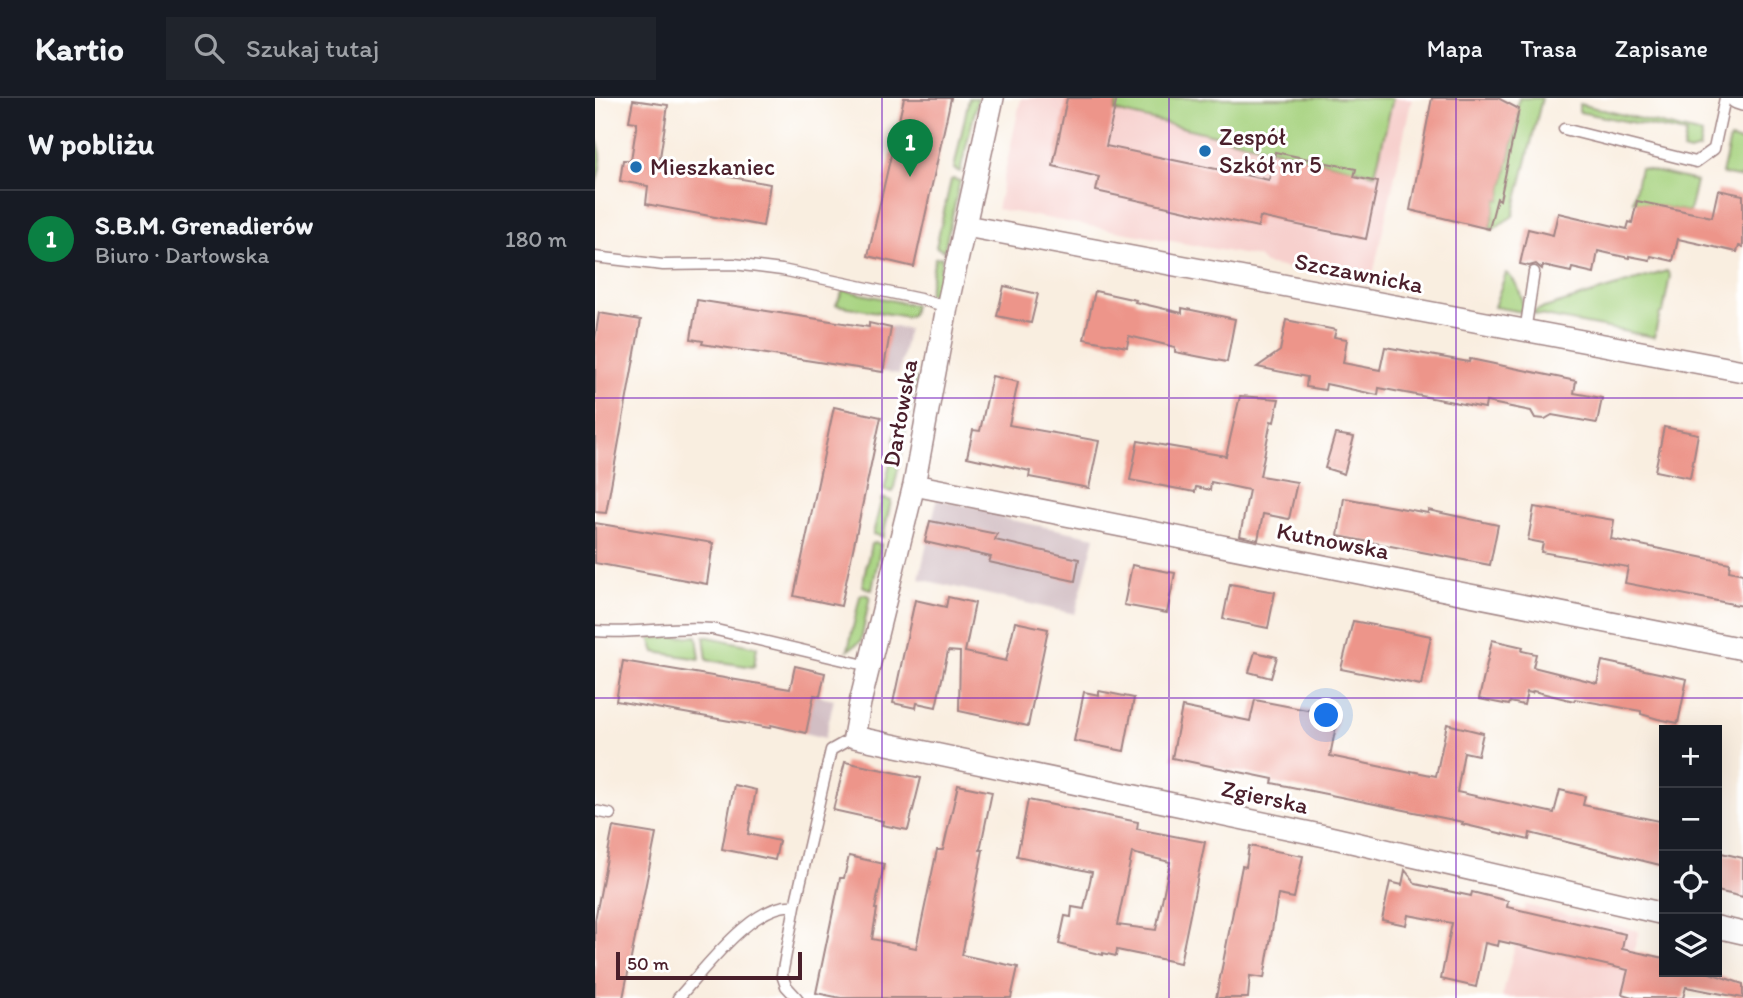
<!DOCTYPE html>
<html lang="pl">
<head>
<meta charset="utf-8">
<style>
  body { margin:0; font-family:Itim,sans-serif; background:#20242c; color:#f1f3f6 }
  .controls { position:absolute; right:21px; bottom:21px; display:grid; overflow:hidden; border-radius:0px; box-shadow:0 7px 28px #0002 }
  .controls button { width:63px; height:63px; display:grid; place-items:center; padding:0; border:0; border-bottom:2px solid #363941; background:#171b24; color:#f1f3f6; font:35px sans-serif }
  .scale { position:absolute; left:21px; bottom:18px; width:186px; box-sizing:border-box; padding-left:7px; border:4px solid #4a1f2b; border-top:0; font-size:19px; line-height:24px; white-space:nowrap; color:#4a1f2b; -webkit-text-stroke:5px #fff; paint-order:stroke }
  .you { position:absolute; left:732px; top:618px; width:24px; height:24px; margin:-18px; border:5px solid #fff; border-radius:50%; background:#1a73e8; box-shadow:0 0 0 10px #1a73e833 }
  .badge { display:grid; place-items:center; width:46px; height:46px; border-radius:50%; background:#0b8043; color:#fff; font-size:23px; font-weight:700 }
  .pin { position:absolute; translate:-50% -58px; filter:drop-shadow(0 2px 4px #0008) }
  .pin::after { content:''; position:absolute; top:37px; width:24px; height:21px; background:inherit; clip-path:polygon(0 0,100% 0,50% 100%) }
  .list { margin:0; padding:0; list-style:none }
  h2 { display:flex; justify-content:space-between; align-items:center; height:91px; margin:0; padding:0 28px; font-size:30px }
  h2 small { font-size:23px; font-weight:400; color:#9ea1a6 }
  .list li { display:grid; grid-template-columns:46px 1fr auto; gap:21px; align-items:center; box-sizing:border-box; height:98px; padding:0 28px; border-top:2px solid #363941 }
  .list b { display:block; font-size:26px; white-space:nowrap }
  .list p { margin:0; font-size:23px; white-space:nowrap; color:#9ea1a6 }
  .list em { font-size:23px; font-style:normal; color:#9ea1a6 }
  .icon { flex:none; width:38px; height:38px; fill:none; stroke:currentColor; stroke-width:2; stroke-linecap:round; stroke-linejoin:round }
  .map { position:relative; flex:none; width:1148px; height:900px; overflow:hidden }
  header { display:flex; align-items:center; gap:42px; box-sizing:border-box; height:98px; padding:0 35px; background:#171b24; border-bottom:2px solid #363941 }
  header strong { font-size:33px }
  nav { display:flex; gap:38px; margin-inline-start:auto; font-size:24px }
  .search { width:490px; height:63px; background:#20242c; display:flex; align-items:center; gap:18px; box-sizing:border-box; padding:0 24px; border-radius:0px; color:#9ea1a6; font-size:26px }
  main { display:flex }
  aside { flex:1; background:#171b24 }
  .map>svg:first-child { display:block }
</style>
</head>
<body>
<header>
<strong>Kartio</strong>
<div class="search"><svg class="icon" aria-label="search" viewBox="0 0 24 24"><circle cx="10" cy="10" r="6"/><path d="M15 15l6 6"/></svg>Szukaj tutaj</div>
<nav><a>Mapa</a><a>Trasa</a><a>Zapisane</a></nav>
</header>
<main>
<aside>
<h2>W pobliżu<small></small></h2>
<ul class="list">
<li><span class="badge">1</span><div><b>S.B.M. Grenadierów</b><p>Biuro · Darłowska</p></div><em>180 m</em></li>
</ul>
</aside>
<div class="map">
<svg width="1148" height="900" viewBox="0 0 1148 900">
  <rect width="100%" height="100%" fill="#fff"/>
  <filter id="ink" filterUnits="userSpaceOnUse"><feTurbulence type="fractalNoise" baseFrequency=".0143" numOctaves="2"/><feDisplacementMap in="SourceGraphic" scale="14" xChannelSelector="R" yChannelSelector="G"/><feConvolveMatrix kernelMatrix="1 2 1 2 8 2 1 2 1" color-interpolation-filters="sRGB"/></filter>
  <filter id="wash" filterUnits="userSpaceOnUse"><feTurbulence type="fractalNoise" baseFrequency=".00686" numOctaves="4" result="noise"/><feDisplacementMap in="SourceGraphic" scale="28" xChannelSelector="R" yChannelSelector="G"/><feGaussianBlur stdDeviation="1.57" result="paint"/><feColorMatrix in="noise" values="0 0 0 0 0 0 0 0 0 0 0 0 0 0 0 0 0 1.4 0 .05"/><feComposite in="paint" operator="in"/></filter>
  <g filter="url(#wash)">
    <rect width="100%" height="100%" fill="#f9eee0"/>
    <!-- built -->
    <path fill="#f7d0cd" d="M426,0h391l-41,186 -106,-20 -7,-7 -261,-48z
      M930,807l114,26 -18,67h-119z"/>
    <!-- industrial -->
    <path fill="#d2bec3" d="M274,225l39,6 -9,45 -38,-6z
      M342,401l65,14 -1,5 94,19 -20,77 -156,-35z
      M197,592l42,9 -9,39 -42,-10z"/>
    <!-- green -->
    <path fill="#a7d380" stroke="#787956" stroke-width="2" d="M374,0h9l-18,74 -6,-3z
      M523,0h275l-18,76 -260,-63z
      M924,0h23l-29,118 -21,14 -2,-2 7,-30 3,2 19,-83 -2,-9z
      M984,6l123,30 -3,15 -9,3 -7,-2 3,-17 -107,-21z
      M0,39c10,19 6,29 0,49z
      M1135,41l13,3v36l-21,-4z
      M1045,70l56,13 -7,31 -56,-11z
      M358,81l7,2 -16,70 -8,-4 15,-67z
      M347,159l-5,38 -3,1 -6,-2 7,-36z
      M1072,173l3,5 -7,36 -3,1 -6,24 -120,-23v-3z
      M911,175c12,9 18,25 16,39l-28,-5z
      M248,192l71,15 -2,9 -5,3 -71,-12z
      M312,278l10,2 -14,65 -9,-2z
      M298,352l9,2 -9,40 -9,-2z
      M287,400l9,3 -8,36 -10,-3z
      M279,445l7,1 -9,46 -10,-4 9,-42z
      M268,496l7,2 -9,45 -13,9 12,-54z
      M102,538l3,23 -45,-7 -5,-14z
      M109,538l53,11 -3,20 -47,-7z"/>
    <g id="blocks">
      <!-- building -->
      <path fill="#ed958a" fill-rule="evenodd" d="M309,0h47l-37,169 -46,-11z
        M472,0h50l-11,48 163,34 6,-28 81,17 -2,8 24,5 -12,57 -106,-22 -2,10 -162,-36 3,-14 -46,-11z
        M837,0h66l21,11 -19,91 -3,-2 -8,31 -79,-19z
        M38,2l35,5 -9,59 111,20 -7,42 -117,-22 2,-18 -28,-5 3,-21h8l6,-38 -8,-1z
        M1123,92l25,5v52l-4,-1 -2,6 -59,-13 -5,22 -22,-5 -1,4 -21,-4v2l-31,-7 -4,22 -22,-5 -1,4 -28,-6 -1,3 -6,-5 -7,2 -9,-2 8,-35 25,6 5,-22 69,16 2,-7 3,1 5,-22 75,16z
        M409,188l34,8 -7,29 -34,-7z
        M500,193l41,9 -1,2 47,11v-5l53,11 -8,43 -52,-10v-5l-46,-11 -2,11 -43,-8z
        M102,202l172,27v-4l22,5 -8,44 -181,-28 1,-3 -12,-2z
        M4,215l42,7 -35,193 -11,-1v-173z
        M691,222l50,10 -2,7 13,2 -4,24 37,7 5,-23 84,15 1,-3 106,22 -2,12 28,5 -5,25 -45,-8 -7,4 -10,-1 -4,-7 -45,-9 -1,6 -106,-20 -1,7 -52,-11 -1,6 -19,-3 1,-10 -50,-10 23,-16z
        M397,278l26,6 -9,43 90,16 -10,47 -60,-11 1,-6 -63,-14 6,-27 7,1z
        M645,298l39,3 -5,23 -3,-1 -11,55 37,6 -8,37 -26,-5 -5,26 -18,-4 9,-46 -38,-8 -1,8 -14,-3 -1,5 -65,-12 8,-39 88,15z
        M239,309l47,10 -40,189 -47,-10z
        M1069,329l34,7 -8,44 -35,-7z
        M740,336l19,3 -10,37 -19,-6z
        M749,400l84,15v-3l70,15 -8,40 -152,-29z
        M939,409l80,13 -3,19 119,24 -1,8 14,3v32l-118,-23 3,-16 -87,-15 2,-9 -15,-3z
        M335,423l67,13 -2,6 84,19 -4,22 -86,-19 2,-5 -66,-15z
        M0,425l118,20 -6,41 -112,-21z
        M537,467l43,8 -8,40 -43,-8z
        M635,486l45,8 -7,36 -45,-9z
        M353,499l27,6 -10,49 41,9 9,-39 33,7 -20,97 -69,-15 1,-59 -12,-1 -12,56 -19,-4 -1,5 -23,-5 22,-103 31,7z
        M758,523l78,15 -10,49 -80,-16z
        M897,542l31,7 -1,4 14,3 -3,13 64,16 5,-22 85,18 -9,44 -20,-4 -17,-5v-3l-66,-12 -1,2 -41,-10 -1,2 -5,-1 -3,13 -14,-3 -1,3 -30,-6z
        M660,554l22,5 -6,21 -22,-6z
        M28,563l167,28 5,-23 30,7 -5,23 -6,-1 -8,38 -35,-8 -1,3 -154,-27z
        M504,593l35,7 -10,53 -50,-10 10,-49 15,3z
        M660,602l83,16 -8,40 81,17v-2l25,5 11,-52 36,9 -5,22 -14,-3 -7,40 97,21 6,-23 25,6 -2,9 81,17v44l-134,-33 -1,7 -67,-16 1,-2 -191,-39 1,-4 -101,-21 10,-51 68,14z
        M250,664l76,16 -13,52 -26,-5 1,-4 -50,-11z
        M139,687l22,5 -8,44 31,7 -4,19 -53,-11z
        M363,687l34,7 -12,58h3l-21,105 56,12 -7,31h-170l-25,-5 24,-115h4l5,-22 35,8 -9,45h2l-5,30 44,9 21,-98h6z
        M433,702l110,22 -1,7 68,13 -25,121 -63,-13 -1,6 -13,-3v2l-44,-11 6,-28 6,1 1,-10 12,2 8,-37 -75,-16zM537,755l38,9 -14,68 -39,-5z
        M18,729l43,7 -33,164h-28v-78z
        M654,748l54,10 -9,42 -16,-3 -14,83 -14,-2 -2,22h-32l26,-132 4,1z
        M1122,754l26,6v39l-26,-6z
        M810,772l11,14 55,12 1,-4 36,9 -1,6 118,27 -3,15 42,9v14h43l36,12v14l-57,-11 -3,11h-47l-14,-4 6,-24 -129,-29 -1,5 -13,-3 -9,44 -35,-8 11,-56 -44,-8 -2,10 -24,-5 8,-38 12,3z"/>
    </g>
  </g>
  <g filter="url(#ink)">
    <use href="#blocks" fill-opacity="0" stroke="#a28686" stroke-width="2"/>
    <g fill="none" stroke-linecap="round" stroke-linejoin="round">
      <!-- service casing -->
      <g stroke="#a28686" stroke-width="13">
        <path id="service" d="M969,31l132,33 18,-13 11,-51
          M0,159l68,8 71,-1 48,6 138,29 27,8
          M930,234l9,-60
          M0,533c39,4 77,-6 117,-2l157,37
          M0,713l15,3
          M83,900c26,-28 77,-98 117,-92
          M202,900l-11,-12 -4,-11 13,-69 36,-156 23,-13"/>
      </g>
      <!-- minor casing -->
      <g stroke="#a28686" stroke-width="24">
        <path id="minor" d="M398,0l-46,209 -33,178 -54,218 -6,34 471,99 339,78
          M1142,0l6,2
          M371,128l777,145
          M319,387l829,164
          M1122,829l26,6"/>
      </g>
      <!-- service -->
      <use href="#service" stroke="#fff" stroke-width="10"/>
      <!-- minor -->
      <use href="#minor" stroke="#fff" stroke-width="21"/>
    </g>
  </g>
  <!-- grid -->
  <path fill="none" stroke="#7b2cbf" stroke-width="2" stroke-opacity="0.55" d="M287,0v900M574,0v900M861,0v900M0,300h1148M0,600h1148"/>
  <!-- markers -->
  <g fill="#1f6fb2" stroke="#fff" stroke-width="2.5">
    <circle cx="610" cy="53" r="7"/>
    <circle cx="41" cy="69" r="7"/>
  </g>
  <g text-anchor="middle" stroke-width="6" stroke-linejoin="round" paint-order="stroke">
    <!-- poi labels -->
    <g font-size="24" fill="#4a1f2b" stroke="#fff" text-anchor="start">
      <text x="624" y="47">Zespół<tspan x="624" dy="28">Szkół nr 5</tspan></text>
      <text x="55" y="77">Mieszkaniec</text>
    </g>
    <!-- street labels -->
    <g font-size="24" fill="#4a1f2b" stroke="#fff">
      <text transform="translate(764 175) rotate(11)" y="8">Szczawnicka</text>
      <text transform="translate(305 315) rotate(-80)" y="8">Darłowska</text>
      <text transform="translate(738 443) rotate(11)" y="8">Kutnowska</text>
      <text transform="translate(670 699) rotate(12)" y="8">Zgierska</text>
    </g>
  </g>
</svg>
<div class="controls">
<button>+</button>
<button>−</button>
<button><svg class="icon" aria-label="locate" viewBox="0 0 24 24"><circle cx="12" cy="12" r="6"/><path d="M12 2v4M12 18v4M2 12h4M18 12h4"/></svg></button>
<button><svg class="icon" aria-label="layers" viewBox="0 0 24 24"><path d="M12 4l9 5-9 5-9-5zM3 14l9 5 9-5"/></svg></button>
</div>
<div class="scale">50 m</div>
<div class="you"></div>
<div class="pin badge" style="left:315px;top:79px">1</div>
</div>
</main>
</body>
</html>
